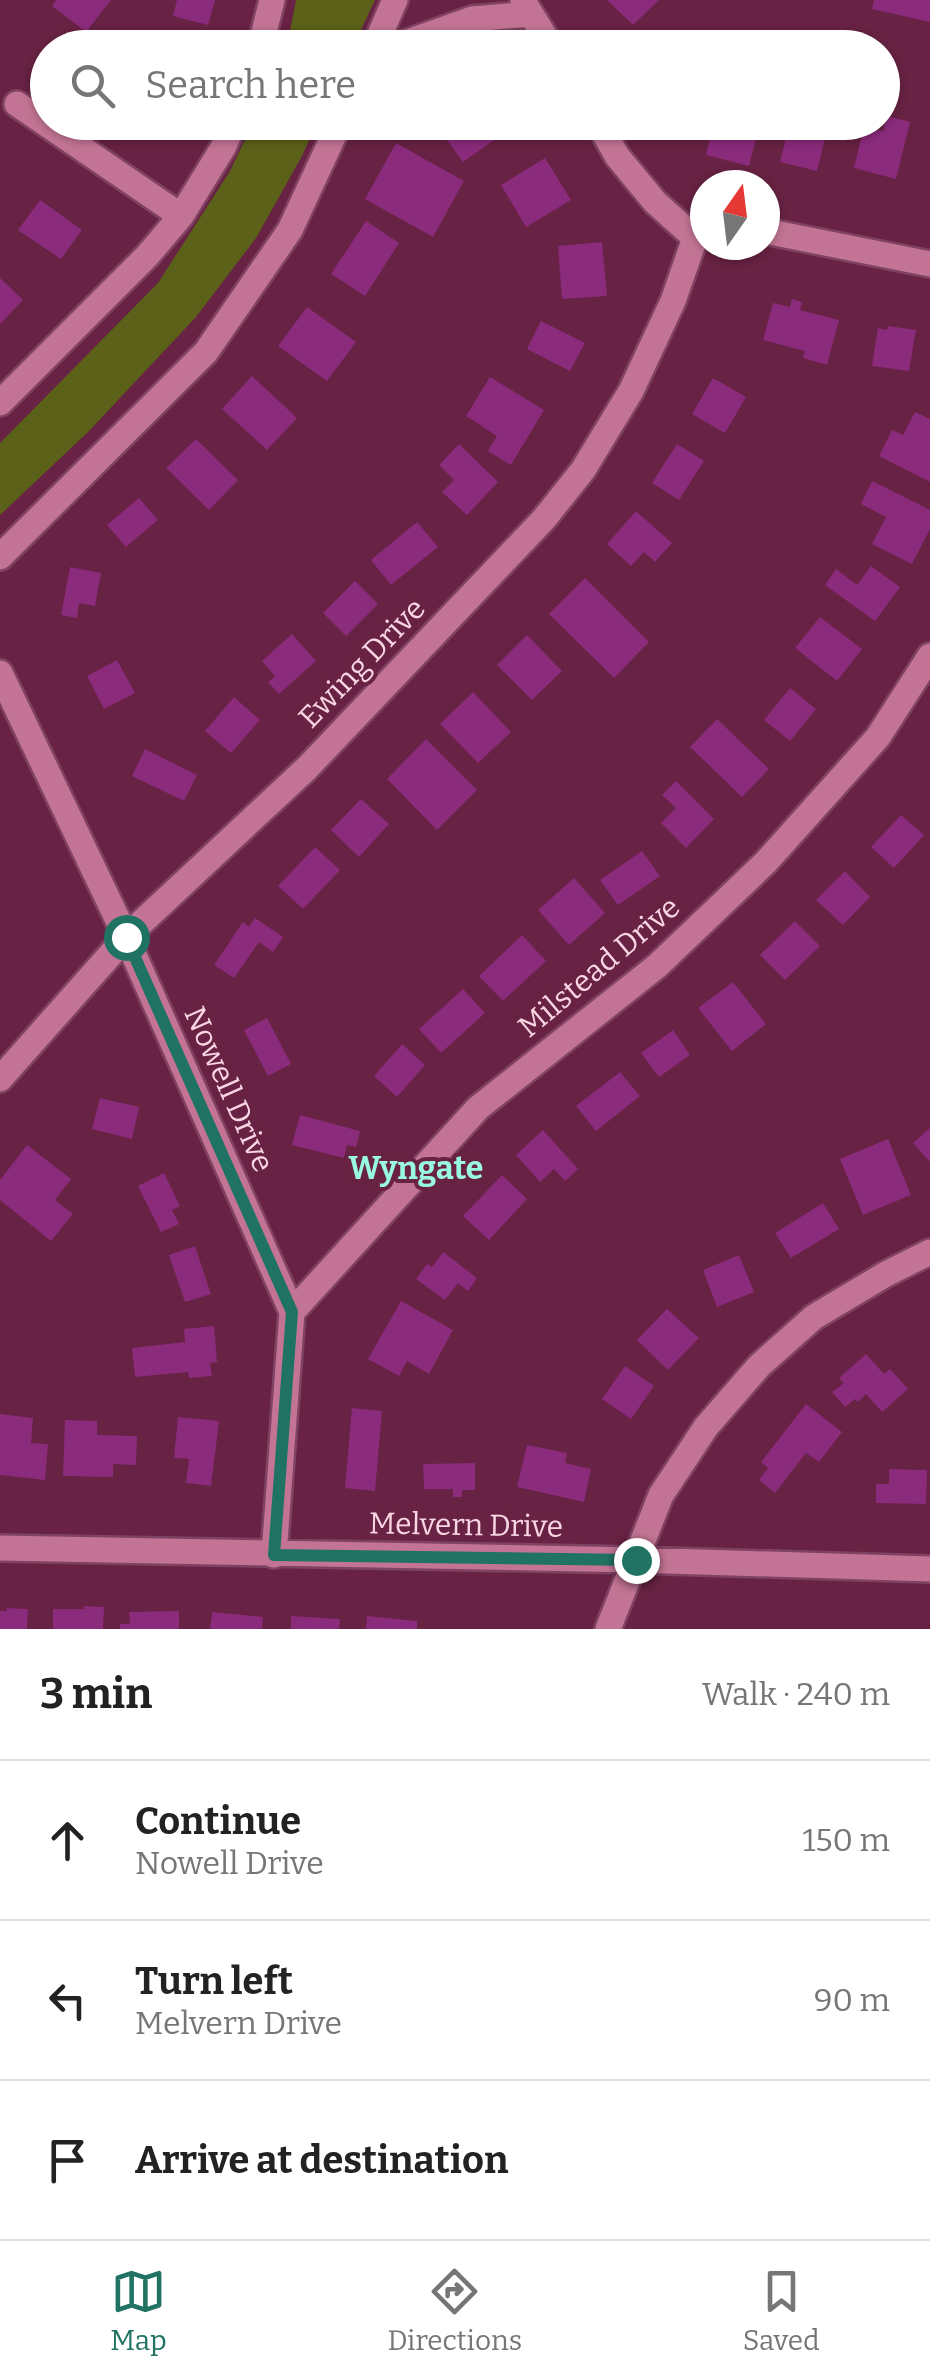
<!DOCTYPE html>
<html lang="en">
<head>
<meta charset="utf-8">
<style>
  body { margin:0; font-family:Bitter,serif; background:#f2f2f2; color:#222 }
  .compass { position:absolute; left:690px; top:170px; width:90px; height:90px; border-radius:50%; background:#fff; box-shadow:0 2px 8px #0004; rotate:14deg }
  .stop { position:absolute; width:30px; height:30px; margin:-22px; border:8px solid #207362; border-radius:50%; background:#fff }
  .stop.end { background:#207362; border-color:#fff; box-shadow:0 2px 10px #0008 }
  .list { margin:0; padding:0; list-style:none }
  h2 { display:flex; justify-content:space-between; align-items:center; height:130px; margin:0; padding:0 40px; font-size:42px }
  h2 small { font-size:32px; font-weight:400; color:#767676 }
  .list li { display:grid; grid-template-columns:65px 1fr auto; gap:30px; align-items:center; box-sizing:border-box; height:160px; padding:0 40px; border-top:2px solid #e0e0e0 }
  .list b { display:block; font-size:38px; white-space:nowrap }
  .list p { margin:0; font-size:32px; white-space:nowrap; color:#767676 }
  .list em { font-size:32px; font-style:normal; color:#767676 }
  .icon { flex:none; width:55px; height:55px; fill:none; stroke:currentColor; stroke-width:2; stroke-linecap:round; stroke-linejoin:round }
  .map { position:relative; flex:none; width:930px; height:1629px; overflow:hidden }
  .search { position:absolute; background:#fff; box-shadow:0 2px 8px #0004; left:30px; right:30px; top:30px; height:110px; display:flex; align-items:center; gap:25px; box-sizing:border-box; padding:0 35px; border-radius:55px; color:#767676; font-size:38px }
  .sheet { height:610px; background:#fff }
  nav { display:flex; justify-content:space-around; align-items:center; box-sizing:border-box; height:140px; border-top:2px solid #e0e0e0; background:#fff; font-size:28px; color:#767676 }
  nav a { display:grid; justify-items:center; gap:5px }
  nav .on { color:#207362 }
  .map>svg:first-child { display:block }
</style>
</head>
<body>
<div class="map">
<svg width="930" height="1629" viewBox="0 0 930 1629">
  <rect width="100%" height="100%" fill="#682243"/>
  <!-- green -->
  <path fill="#5b6119" d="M296,0h79l-22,47h-66z
    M253,123h64l-15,33 -46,82 -60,79 -108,115 -88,83v-72l158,-160 72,-112z"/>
  <!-- building -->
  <path fill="#8a2b7c" d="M56,0h55l-25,32 -34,-26z
    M177,0h38l-7,25 -35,-9z
    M607,0h52l-26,25z
    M874,0h56v22l-58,-13z
    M887,116l23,6 -14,57 -42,-11 10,-41 19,4z
    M434,122h85l-56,40z
    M714,122h46l-11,44 -43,-11z
    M790,122h39l-12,49 -37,-9z
    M396,143l68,38 -31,56 -68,-38z
    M545,158l26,42 -45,27 -25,-42z
    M40,200l42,30 -21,29 -43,-29z
    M366,221l33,22 -34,53 -34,-22z
    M602,242l5,54 -45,3 -4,-53z
    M0,278l23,22 -23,24z
    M792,299l10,3 -2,8 39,10 -12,45 -24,-7 2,-7 -42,-11 10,-37 17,4z
    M307,307l49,35 -29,39 -49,-35z
    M541,321l44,22 -15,28 -43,-22z
    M888,326l28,4 -7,41 -37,-5 6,-38 9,2z
    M252,376l45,42 -30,32 -45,-41z
    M490,377l54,33 -33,55 -23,-14 9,-15 -31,-20z
    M713,378l33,19 -21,36 -33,-19z
    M915,412l15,7v63l-51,-26 13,-26 11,5z
    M196,439l42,41 -29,30 -43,-42z
    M459,444l39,38 -31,33 -25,-23 12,-12 -15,-15z
    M677,444l27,17 -25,39 -27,-17z
    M872,481l58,29v19l-18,35 -40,-20 14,-27 -25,-13z
    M139,498l19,22 -32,27 -19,-22z
    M636,511l36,32 -17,19 -11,-10 -13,14 -24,-22z
    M417,522l21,25 -47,38 -20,-25z
    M871,566l29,21 -25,34 -50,-36 11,-16 21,16z
    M70,567l31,6 -6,33 -16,-3 -2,15 -16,-3z
    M585,578l64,64 -35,36 -65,-64z
    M355,581l23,23 -32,32 -23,-23z
    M820,617l42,32 -25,32 -42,-33z
    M292,634l24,27 -37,33 -11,-12 7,-6 -13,-15z
    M527,635l35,36 -30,29 -35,-35z
    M117,660l18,33 -31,16 -17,-33z
    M790,688l26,21 -26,32 -26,-21z
    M473,692l38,40 -33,31 -38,-39z
    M234,697l26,23 -29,33 -26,-22z
    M717,719l52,50 -27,28 -52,-50z
    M426,739l51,51 -40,40 -50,-51z
    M145,749l52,26 -13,26 -52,-25z
    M676,781l38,38 -28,29 -25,-25 15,-15 -14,-13z
    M361,799l28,25 -30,33 -28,-27z
    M901,815l23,20 -30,33 -23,-21z
    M315,847l25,23 -37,39 -25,-23z
    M642,851l18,25 -42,29 -18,-25z
    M845,871l25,26 -27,28 -27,-25z
    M574,878l31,35 -36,32 -31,-35z
    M255,918l28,19 -10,15 -14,-10 -25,36 -20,-13 29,-43 6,5z
    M795,921l25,25 -35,34 -25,-25z
    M522,935l24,26 -43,40 -24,-25z
    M733,982l33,42 -34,27 -34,-43z
    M463,989l22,24 -44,40 -22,-24z
    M267,1018l24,46 -23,12 -24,-46z
    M673,1030l17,25 -31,22 -18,-24z
    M402,1044l23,21 -28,32 -23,-21z
    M620,1072l20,24 -44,35 -20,-25z
    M100,1098l39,9 -7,32 -40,-10z
    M300,1115l60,16 -4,16 -9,-2 -3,13 -52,-13z
    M930,1128v34l-17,-19z
    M543,1130l35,39 -13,12 -11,-12 -14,13 -24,-27z
    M888,1139l23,56 -48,20 -23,-56z
    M27,1145l44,34 -16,21 18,14 -22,27 -51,-41v-20z
    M164,1173l16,33 -8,4 7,14 -18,8 -23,-46z
    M502,1175l25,24 -38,41 -26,-24z
    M823,1203l16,26 -48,29 -16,-25z
    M195,1246l16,48 -26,8 -16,-47z
    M443,1252l34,26 -9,13 -10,-8 -13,17 -29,-21 11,-15 5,3z
    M739,1255l15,37 -37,15 -14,-37z
    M401,1301l52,29 -24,44 -22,-13 -8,15 -31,-17z
    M667,1309l32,29 -31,32 -31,-30z
    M214,1326l3,36 -7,1 2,13 -23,2 -1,-6 -53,5 -3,-29 53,-6 -1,-13z
    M866,1354l18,20 6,-5 18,20 -26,23 -16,-18 -8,8 -3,-3 -10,8 -13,-15 12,-9 -5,-5z
    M625,1366l29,20 -23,33 -29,-20z
    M806,1404l36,28 -23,30 -13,-9 -31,40 -16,-13 9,-12 -7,-6z
    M352,1408l30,3 -7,80 -30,-3z
    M0,1414l33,4 -2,25 17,1 -3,36 -45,-5z
    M178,1417l41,4 -8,65 -25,-3 3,-24 -15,-1z
    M65,1420l32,1v14l40,1 -1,29 -23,-1v13l-50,-1z
    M527,1445l40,8 -2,10 26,6 -7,33 -67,-15z
    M475,1463v27h-13v7h-9v-8h-29l-1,-25z
    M889,1469l38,1 -1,34 -50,-1v-19h13z
    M83,1606l21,1 -1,22h-50v-20h32z
    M6,1608l22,1 -1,20h-27v-18h7z
    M179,1611v18h-59v-5h10l-1,-12z
    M212,1612l51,5 -1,12h-52z
    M291,1616l49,3 -1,10h-48z
    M367,1616l50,5v8h-51z"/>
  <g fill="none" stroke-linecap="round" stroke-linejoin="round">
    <!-- minor casing -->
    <g stroke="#7f4262" stroke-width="30">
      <path id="minor" d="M523,1l29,47
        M260,48l12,-48
        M374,48l21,-48
        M391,48l81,-29 59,-5
        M17,104l164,112
        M598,122l19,34 38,46 40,36 10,-2
        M765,231l165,33
        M0,403l147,-147 34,-40 43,-70 10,-24
        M0,557l206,-205 84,-122 50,-108
        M0,673l126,264 166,375 -18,243
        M0,1079l126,-142 181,-169 237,-249 39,-49 48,-79 42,-90 22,-63
        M292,1312l186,-204 179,-142 109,-104 112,-125 52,-81
        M0,1548l636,12 294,9
        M608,1629l53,-134 45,-68 53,-61 55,-49 72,-43 44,-22"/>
    </g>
    <!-- minor -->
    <use href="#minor" stroke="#c37494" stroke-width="25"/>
  </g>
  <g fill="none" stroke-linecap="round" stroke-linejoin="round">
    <!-- route -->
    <path stroke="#207362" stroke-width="12" d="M126,937l166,375 -18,243 362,5"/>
  </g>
  <g text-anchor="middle" stroke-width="8" stroke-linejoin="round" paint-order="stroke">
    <!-- street labels -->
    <g font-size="30" fill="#fad6e3" stroke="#682243">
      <text transform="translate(362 663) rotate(-46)" y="10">Ewing Drive</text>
      <text transform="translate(599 967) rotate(-40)" y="10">Milstead Drive</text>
      <text transform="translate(229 1089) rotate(66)" y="10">Nowell Drive</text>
      <text transform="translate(466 1525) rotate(1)" y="10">Melvern Drive</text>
    </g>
    <!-- neighbourhood labels -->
    <g font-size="32" font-weight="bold" fill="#99fadf" stroke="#682243">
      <text x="416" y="1179">Wyngate</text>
    </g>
  </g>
</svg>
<svg class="compass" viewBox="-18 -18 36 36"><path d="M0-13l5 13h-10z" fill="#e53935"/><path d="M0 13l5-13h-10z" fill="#767676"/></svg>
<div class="stop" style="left:126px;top:937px"></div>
<div class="stop end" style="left:636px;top:1560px"></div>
<div class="search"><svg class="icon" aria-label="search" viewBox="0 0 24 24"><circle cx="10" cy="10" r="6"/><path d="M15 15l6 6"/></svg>Search here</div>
</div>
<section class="sheet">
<h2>3 min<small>Walk · 240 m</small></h2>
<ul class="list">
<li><svg class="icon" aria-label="ahead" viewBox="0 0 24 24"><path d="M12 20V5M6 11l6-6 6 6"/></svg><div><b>Continue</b><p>Nowell Drive</p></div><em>150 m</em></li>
<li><svg class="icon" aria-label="left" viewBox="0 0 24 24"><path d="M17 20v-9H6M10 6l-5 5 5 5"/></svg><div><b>Turn left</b><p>Melvern Drive</p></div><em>90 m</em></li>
<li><svg class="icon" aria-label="arrive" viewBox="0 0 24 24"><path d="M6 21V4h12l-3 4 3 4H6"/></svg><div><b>Arrive at destination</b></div></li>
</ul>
</section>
<nav>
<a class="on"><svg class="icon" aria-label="map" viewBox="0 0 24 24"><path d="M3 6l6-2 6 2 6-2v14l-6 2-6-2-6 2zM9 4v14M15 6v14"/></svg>Map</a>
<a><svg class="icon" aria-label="directions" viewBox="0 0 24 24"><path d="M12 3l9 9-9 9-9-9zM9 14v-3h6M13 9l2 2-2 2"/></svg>Directions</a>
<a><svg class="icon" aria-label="saved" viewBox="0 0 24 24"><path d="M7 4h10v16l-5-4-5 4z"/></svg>Saved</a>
</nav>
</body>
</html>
